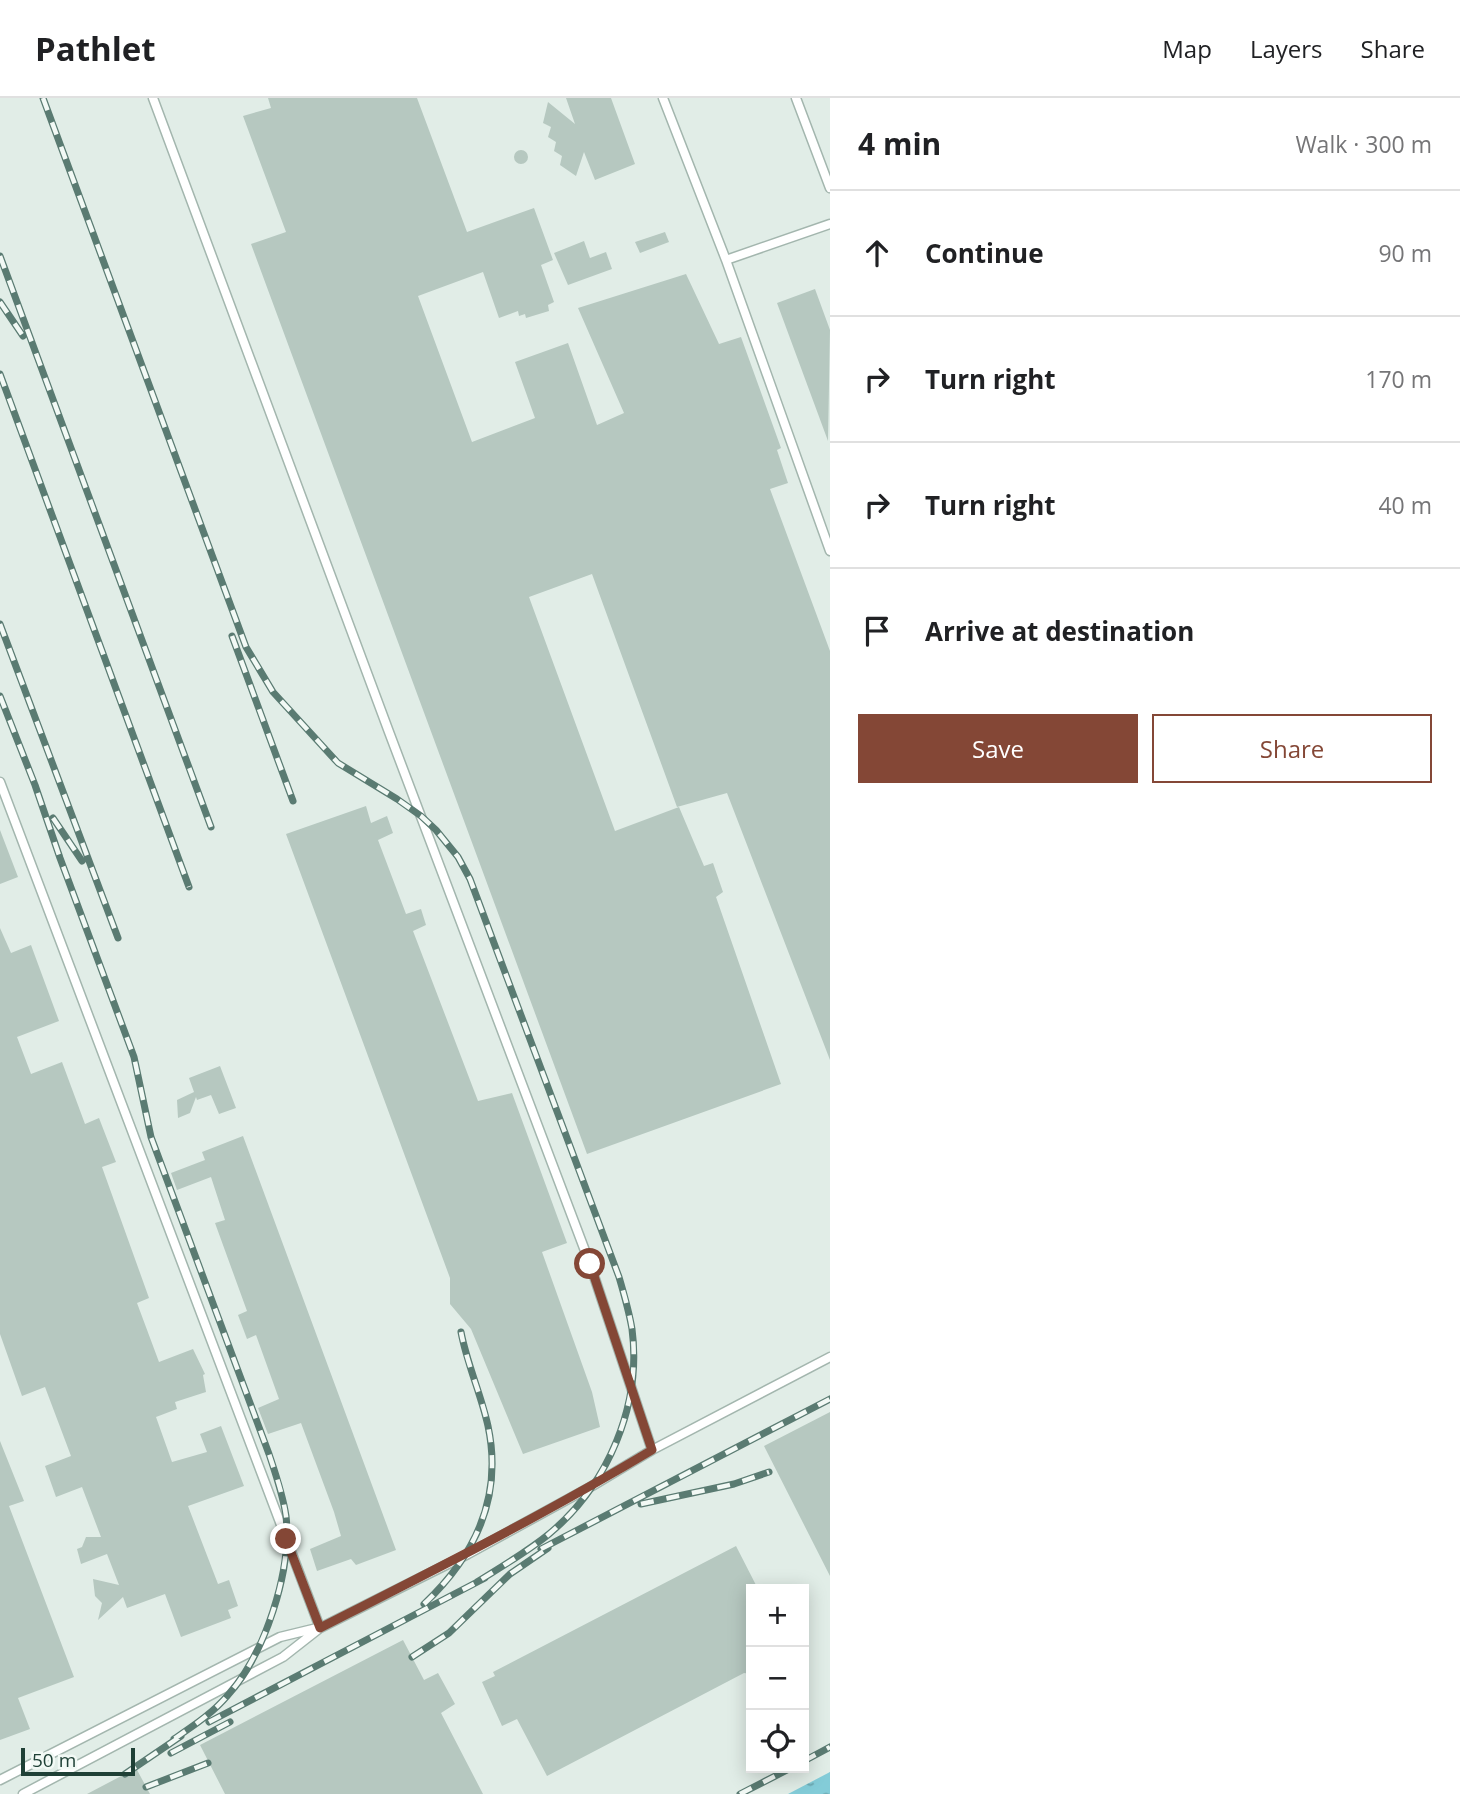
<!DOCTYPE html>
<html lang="en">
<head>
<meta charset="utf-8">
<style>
  body { margin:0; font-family:"Open Sans",sans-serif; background:#f2f2f2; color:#202124 }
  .controls { position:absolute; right:21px; bottom:21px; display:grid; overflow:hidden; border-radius:0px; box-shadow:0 4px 18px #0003 }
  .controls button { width:63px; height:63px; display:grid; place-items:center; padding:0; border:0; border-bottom:2px solid #e0e0e0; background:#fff; color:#202124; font:35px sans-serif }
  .scale { position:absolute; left:21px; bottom:18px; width:114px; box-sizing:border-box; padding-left:7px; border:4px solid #1f4036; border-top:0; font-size:19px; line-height:24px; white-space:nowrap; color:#1f4036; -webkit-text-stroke:5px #f2f9f5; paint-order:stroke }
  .stop { position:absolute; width:21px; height:21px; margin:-16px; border:5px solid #844736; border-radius:50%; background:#fff }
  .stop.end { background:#844736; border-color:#fff; box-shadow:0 2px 7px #0008 }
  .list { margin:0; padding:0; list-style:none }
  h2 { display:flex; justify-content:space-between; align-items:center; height:91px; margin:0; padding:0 28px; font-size:30px }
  h2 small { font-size:23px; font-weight:400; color:#757577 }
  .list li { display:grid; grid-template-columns:46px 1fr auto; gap:21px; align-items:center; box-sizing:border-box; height:126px; padding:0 28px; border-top:2px solid #e0e0e0 }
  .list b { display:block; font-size:26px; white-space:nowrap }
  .list em { font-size:23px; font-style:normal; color:#757577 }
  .actions { display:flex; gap:14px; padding:21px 28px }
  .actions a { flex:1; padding:16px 0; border:2px solid #844736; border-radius:0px; text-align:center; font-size:24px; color:#844736 }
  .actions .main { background:#844736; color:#fff }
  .icon { flex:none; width:38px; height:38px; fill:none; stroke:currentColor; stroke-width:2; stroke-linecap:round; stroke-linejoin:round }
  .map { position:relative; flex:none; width:830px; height:1696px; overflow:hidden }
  header { display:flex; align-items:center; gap:42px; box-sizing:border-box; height:98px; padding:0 35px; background:#fff; border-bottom:2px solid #e0e0e0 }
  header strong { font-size:33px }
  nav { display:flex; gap:38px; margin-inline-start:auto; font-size:24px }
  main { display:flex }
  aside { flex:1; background:#fff }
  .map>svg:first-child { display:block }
</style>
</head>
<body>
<header>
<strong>Pathlet</strong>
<nav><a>Map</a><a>Layers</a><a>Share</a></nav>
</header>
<main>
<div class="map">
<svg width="830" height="1696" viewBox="0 0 830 1696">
  <defs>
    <pattern id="water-ripples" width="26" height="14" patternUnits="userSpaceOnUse" patternTransform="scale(1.75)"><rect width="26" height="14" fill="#83ccd8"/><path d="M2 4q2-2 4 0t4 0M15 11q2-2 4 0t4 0" fill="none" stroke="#6ba7b0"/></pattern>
  </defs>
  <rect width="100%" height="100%" fill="#e1ede7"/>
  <!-- water -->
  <path fill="url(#water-ripples)" d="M830,1674v22h-42z"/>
  <!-- building -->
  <path fill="#b6c8c0" d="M268,0h149l50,134 67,-24 19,52 -12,5 13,37 -6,3 1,6 -23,7 -1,-4 -6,2 -1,-5 -19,7 -16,-46 -65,24 54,146 63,-24 -20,-56 53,-19 29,82 27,-12 -46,-105 108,-34 33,70 22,-7 40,111 -4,2 11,33 -18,6 60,162v409l-103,-267 -50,14 -85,-233 -63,23 86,234 64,-24 25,59 9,-3 10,29 -7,5 65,187 -194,70 -336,-910 35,-12 -43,-116 28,-8z
    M566,0h45l24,66 -40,16 -11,-28 -8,24 -16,-11 2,-9 -8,-5 2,-9 -8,-5 3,-10 -8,-4 5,-21 27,22z
    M514 59a7 7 0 1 1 14 0a7 7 0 1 1-14 0Z
    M665,134l4,10 -29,11 -5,-11z
    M584,143l6,17 16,-6 6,17 -44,16 -14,-32z
    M815,191l15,41 -2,111 -51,-138z
    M366,708l5,17 16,-7 6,17 -15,7 28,74 15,-5 5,16 -13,6 65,170 34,-8 55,150 -25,9 50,140 8,35 -77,27 -52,-125 -21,-25v-26l-164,-444z
    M0,732l18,47 -18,7z
    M0,830l11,25 20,-8 28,76 -42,16 14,37 31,-12 23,62 14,-6 17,44 -14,5 47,131 -12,5 22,59 34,-13 12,25 -2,1 3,17 -31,10 2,7 -21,8 16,45 35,-10 -7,-18 21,-8 23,60 -56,20 30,78 11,-4 9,26 -10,4 3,8 -50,19 -16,-43 -38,14 -4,-11 -25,23 4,-17 -7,-7 -2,-17 26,6 -12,-31 -26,10 -4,-15 5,-2 4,-10h15l-19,-50 -26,10 -11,-31 26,-10 -26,-69 -23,9 -22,-62z
    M220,968l16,42 -17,6 -8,-19 -14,5 -1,-3 -6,16 -12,5 -1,-18 17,-8 -5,-14z
    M243,1038l153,414 -40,15 -5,-6 -34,12 -7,-22 31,-13 -7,-24 -33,-89 -33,11 -10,-26 21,-9 -23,-64 -9,4 -9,-24 9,-4 -32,-88 10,-3 -14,-43 -34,13 -6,-17 34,-13 -3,-8z
    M830,1314v164l-66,-130z
    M0,1343l24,60 -15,5 65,171 -56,21 12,31 -30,11z
    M736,1448l22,43h-7v85l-7,-1 -197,103 -30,-57 -15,7 -20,-44 13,-6 -2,-4z
    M403,1542l21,40 14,-7 17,31 -14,9 42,81h-258l-25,-49z
    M136,1670l14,26h-63l38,-20z"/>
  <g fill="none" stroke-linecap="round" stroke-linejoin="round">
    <!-- lane casing -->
    <g stroke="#a3b6ae" stroke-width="11">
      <path id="lane" d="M153,0l236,634 201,532 62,186
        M663,0l63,162 104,291
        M796,0l34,90
        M726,162l104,-36
        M0,684l320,846
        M0,1682l280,-143 37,-9
        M23,1696l260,-137 37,-29 148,-74 124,-68 60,-36 178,-93"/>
    </g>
    <!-- lane -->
    <use href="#lane" stroke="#fff" stroke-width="8"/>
    <!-- rail casing -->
    <g stroke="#5a7b72" stroke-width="7">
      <path id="rail" d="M43,0l203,549 27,45 65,71 59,36 24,17 15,14 22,27 12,22 149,398c5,17 10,34 13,52 10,76 -24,156 -83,205 -22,18 -48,33 -72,48
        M0,158l211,571
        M0,204l23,34
        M0,276l189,513
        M0,526l118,314
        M232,538l61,165
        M0,598l35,89 25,73 74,199 17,80 118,317c7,21 14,41 17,62 6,55 -21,138 -58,179 -15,18 -35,31 -54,44
        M53,720l29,43
        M641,1406l93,-20 35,-12
        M541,1451l289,-150
        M424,1506c51,-48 79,-107 64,-178 -7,-32 -21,-62 -27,-94
        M412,1559l37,-24 61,-59 38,-26
        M209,1624l276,-144
        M171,1655l59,-31
        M804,1663l26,-14
        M125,1676l56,-38
        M146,1689l62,-24
        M740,1696l51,-26"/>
    </g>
    <!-- rail -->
    <use href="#rail" stroke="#f2f9f5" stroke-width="4.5" stroke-dasharray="13" stroke-linecap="butt"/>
  </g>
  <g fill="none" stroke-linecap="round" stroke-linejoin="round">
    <!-- route -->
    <path stroke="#844736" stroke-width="9" d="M286,1441l34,89c112,-57 224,-113 332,-178l-62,-186"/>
  </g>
</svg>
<div class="controls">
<button>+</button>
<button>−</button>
<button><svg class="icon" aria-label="locate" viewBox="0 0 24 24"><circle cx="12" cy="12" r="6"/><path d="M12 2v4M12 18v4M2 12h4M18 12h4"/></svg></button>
</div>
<div class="scale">50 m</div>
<div class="stop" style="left:590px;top:1166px"></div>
<div class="stop end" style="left:286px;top:1441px"></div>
</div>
<aside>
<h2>4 min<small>Walk · 300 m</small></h2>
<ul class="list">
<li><svg class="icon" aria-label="ahead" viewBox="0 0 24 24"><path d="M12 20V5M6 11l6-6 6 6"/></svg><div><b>Continue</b></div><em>90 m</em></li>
<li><svg class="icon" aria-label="right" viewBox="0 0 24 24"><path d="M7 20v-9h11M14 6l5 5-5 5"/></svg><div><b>Turn right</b></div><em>170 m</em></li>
<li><svg class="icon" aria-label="right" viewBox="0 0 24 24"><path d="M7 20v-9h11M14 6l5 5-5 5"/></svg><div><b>Turn right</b></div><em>40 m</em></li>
<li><svg class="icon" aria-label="arrive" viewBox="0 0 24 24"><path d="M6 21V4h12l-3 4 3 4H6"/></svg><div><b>Arrive at destination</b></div></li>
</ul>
<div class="actions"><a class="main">Save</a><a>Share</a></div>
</aside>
</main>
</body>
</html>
